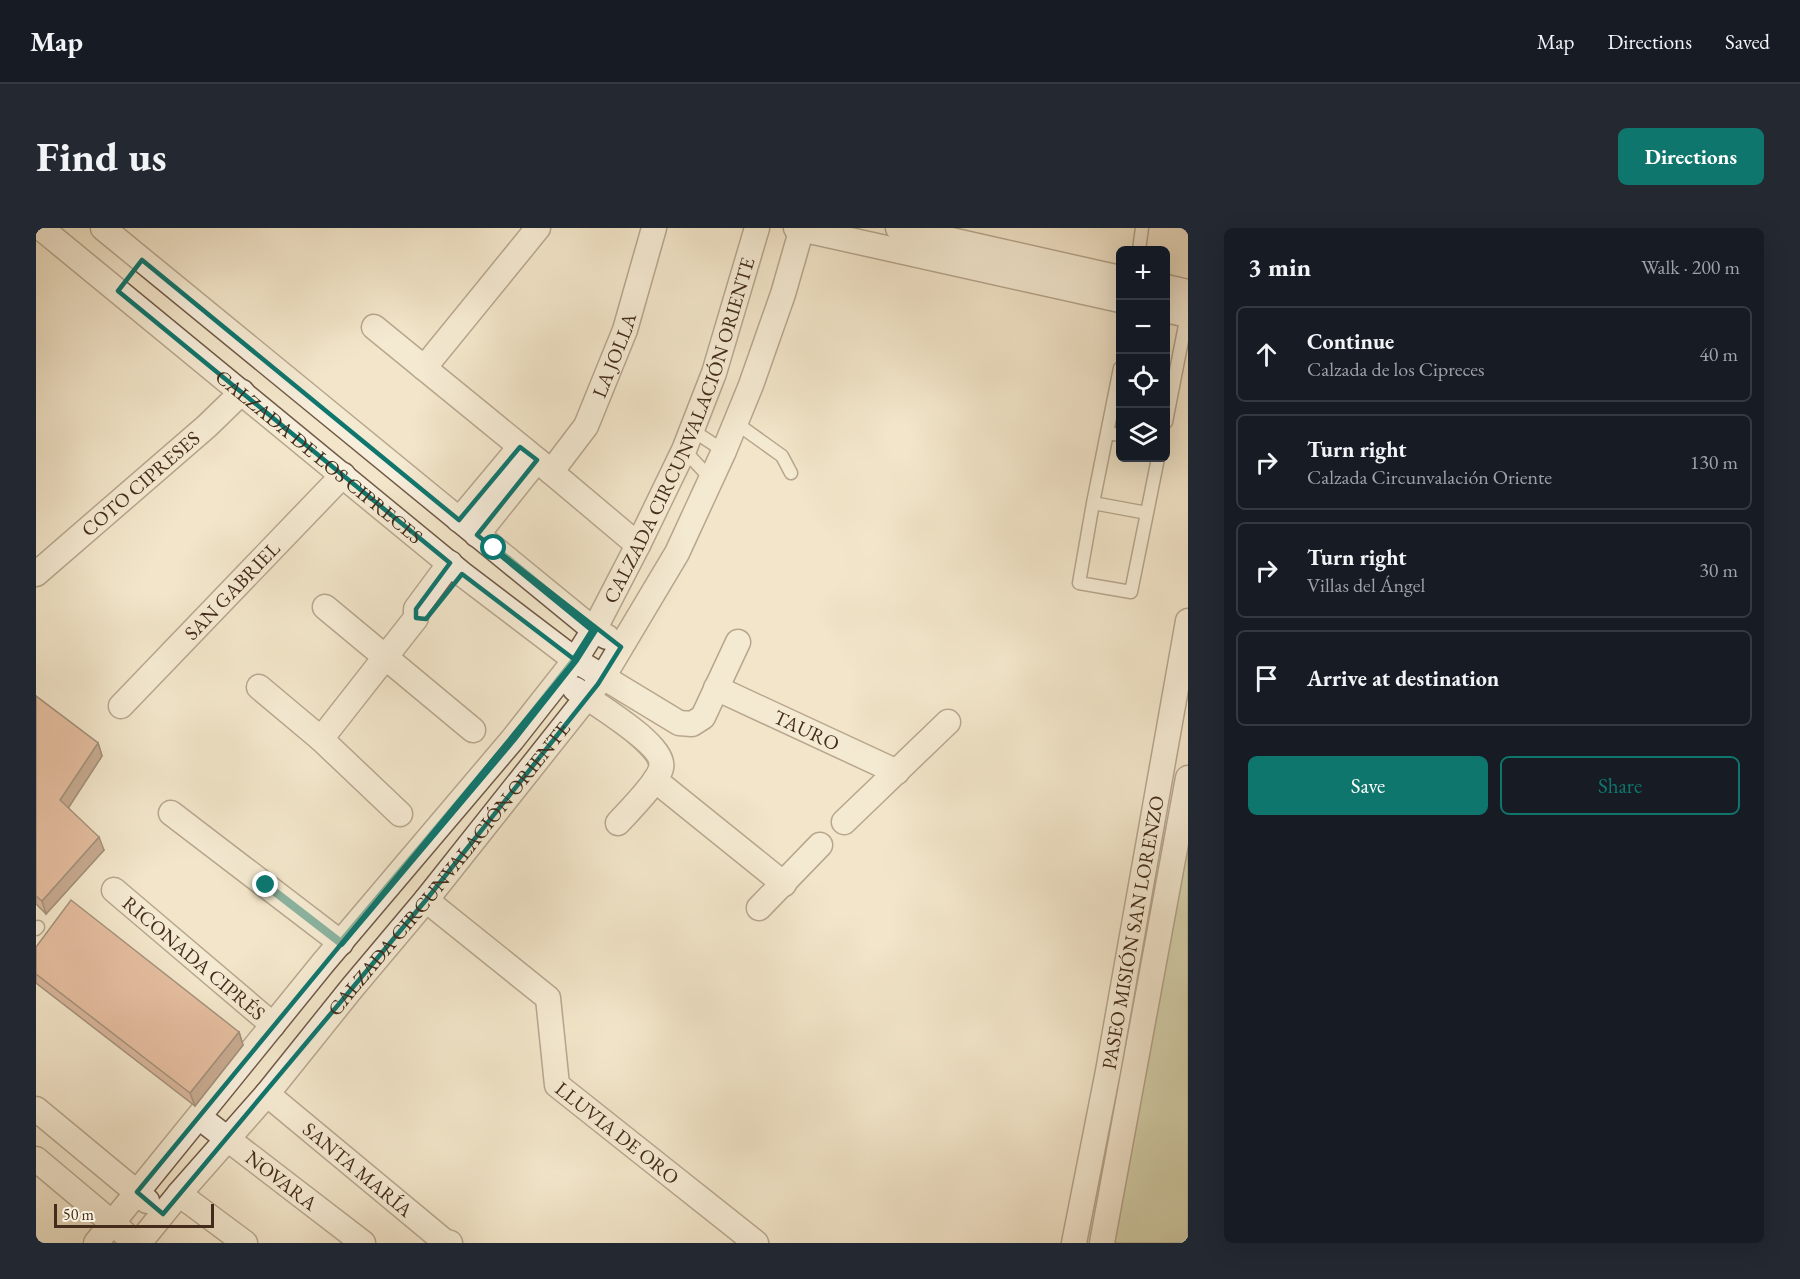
<!DOCTYPE html>
<html lang="en">
<head>
<meta charset="utf-8">
<style>
  body { margin:0; font-family:"EB Garamond",serif; background:#242831; color:#f1f3f6 }
  .controls { position:absolute; right:18px; top:18px; display:grid; overflow:hidden; border-radius:9px; box-shadow:0 6px 24px #0002 }
  .controls button { width:54px; height:54px; display:grid; place-items:center; padding:0; border:0; border-bottom:2px solid #363941; background:#171b24; color:#f1f3f6; font:30px sans-serif }
  .scale { position:absolute; left:18px; bottom:15px; width:160px; box-sizing:border-box; padding-left:6px; border:3px solid #442c1c; border-top:0; font-size:16px; line-height:21px; white-space:nowrap; color:#442c1c; -webkit-text-stroke:4px #f7eedc; paint-order:stroke }
  .stop { position:absolute; width:18px; height:18px; margin:-14px; border:4px solid #0f766e; border-radius:50%; background:#fff }
  .stop.end { background:#0f766e; border-color:#fff; box-shadow:0 2px 6px #0008 }
  .list { margin:0; padding:0; list-style:none }
  h2 { display:flex; justify-content:space-between; align-items:center; height:78px; margin:0; padding:0 24px; font-size:26px }
  h2 small { font-size:20px; font-weight:400; color:#9ea1a6 }
  .list li { display:grid; grid-template-columns:39px 1fr auto; gap:18px; align-items:center; box-sizing:border-box; height:96px; margin:0 12px 12px; padding:0 12px; border:2px solid #363941; border-radius:9px }
  .list b { display:block; font-size:22px; white-space:nowrap }
  .list p { margin:0; font-size:20px; white-space:nowrap; color:#9ea1a6 }
  .list em { font-size:20px; font-style:normal; color:#9ea1a6 }
  .actions { display:flex; gap:12px; padding:18px 24px }
  .actions a { flex:1; padding:14px 0; border:2px solid #0f766e; border-radius:9px; text-align:center; font-size:21px; color:#0f766e }
  .actions .main { background:#0f766e; color:#fff }
  .icon { flex:none; width:33px; height:33px; fill:none; stroke:currentColor; stroke-width:2; stroke-linecap:round; stroke-linejoin:round }
  .map { position:relative; flex:none; width:1152px; height:1015px; overflow:hidden; border-radius:9px }
  header { display:flex; align-items:center; gap:36px; box-sizing:border-box; height:84px; padding:0 30px; background:#171b24; border-bottom:2px solid #363941 }
  header strong { font-size:28px }
  nav { display:flex; gap:33px; margin-inline-start:auto; font-size:21px }
  .intro { display:flex; align-items:center; justify-content:space-between; box-sizing:border-box; height:144px; padding:0 36px }
  h1 { margin:0; font-size:42px }
  .button { padding:15px 27px; border-radius:9px; background:#0f766e; color:#fff; font-size:21px; font-weight:700 }
  main { display:flex; gap:36px; padding:0 36px }
  aside { flex:1; background:#171b24; border-radius:9px; box-shadow:0 6px 24px #0002 }
  .map>svg:first-child { display:block }
</style>
</head>
<body>
<header>
<strong>Map</strong>
<nav><a>Map</a><a>Directions</a><a>Saved</a></nav>
</header>
<div class="intro"><h1>Find us</h1><a class="button">Directions</a></div>
<main>
<div class="map">
<svg width="1152" height="1015" viewBox="0 0 1152 1015">
  <rect width="100%" height="100%" fill="#f2e5c9"/>
  <filter id="stains"><feTurbulence type="fractalNoise" baseFrequency=".00333" numOctaves="4"/><feColorMatrix values="0 0 0 0 .2 0 0 0 0 .09 0 0 0 0 .02 0 0 0 .5 -.17"/></filter>
  <radialGradient id="worn" r=".72"><stop offset=".6" stop-color="#630" stop-opacity="0"/><stop offset="1" stop-color="#630" stop-opacity=".3"/></radialGradient>
  <!-- green -->
  <path fill="#b9c597" stroke="#7e785a" stroke-width="1.5" d="M1152,589v426h-78z"/>
  <g fill="none" stroke-linecap="round" stroke-linejoin="round">
    <!-- lane casing -->
    <g stroke="#705a47" stroke-width="15">
      <path id="lane" d="M1103,22l3,-22
        M1084,140l-27,135 54,10 11,-55
        M1130,194l21,-107
        M700,195l46,33 9,17
        M656,202l32,21
        M1071,205l13,2
        M648,222l27,29
        M1057,275l-14,80 52,9 16,-79
        M0,701l2,-2"/>
    </g>
    <!-- street casing -->
    <g stroke="#705a47" stroke-width="27">
      <g id="street">
        <path id="s1" d="M5,0l421,346 113,86 104,63 13,1 11,-7 35,-75"/>
        <path d="M67,0l491,402 13,7"/>
        <path d="M760,0l324,72"/>
        <path d="M862,0l222,50"/>
        <path d="M1130,59l22,5"/>
        <path d="M1130,82l22,5"/>
        <path d="M338,99l163,133 101,85"/>
        <path d="M388,140l114,-140"/>
        <path id="s2" d="M515,244l35,-46 39,-96 29,-102"/>
        <path d="M423,292l61,-73"/>
        <path d="M441,307l60,-75"/>
        <path id="s3" d="M0,346l171,-148 35,-34"/>
        <path d="M289,379l148,123"/>
        <path d="M223,459l62,52 79,75"/>
        <path id="s4" d="M680,460l181,84"/>
        <path d="M539,461c18,14 92,56 86,79 -3,14 -33,44 -43,55"/>
        <path id="s5" d="M85,478l222,-231"/>
        <path d="M285,511l95,-121v-9l34,-46"/>
        <path d="M619,552l129,104"/>
        <path d="M135,585l170,130"/>
        <path d="M808,594l104,-100"/>
        <path id="s6" d="M78,662l159,135"/>
        <path id="s7" d="M390,672l122,98 9,87 199,158"/>
        <path d="M723,680l61,-63"/>
        <path id="s8" d="M231,866l177,147 6,2"/>
        <path d="M0,881l111,92"/>
        <path id="s9" d="M163,889l164,126"/>
        <path d="M0,931l88,74"/>
        <path d="M143,966l66,49"/>
        <path id="s10" d="M60,1015l227,-280 189,-223 63,-80 19,-30 44,-85 46,-95 30,-77 43,-145"/>
        <path id="s11" d="M103,1015l40,-49 88,-100 85,-106 74,-88 177,-223 74,-124 47,-102 27,-66 32,-91 19,-66"/>
        <path id="s12" d="M1038,1015l34,-172 80,-450"/>
        <path d="M1066,1015l86,-465"/>
      </g>
    </g>
    <!-- lane -->
    <use href="#lane" stroke="#f7eedc" stroke-width="12"/>
    <!-- street -->
    <use href="#street" stroke="#f7eedc" stroke-width="24"/>
  </g>
  <!-- wall -->
  <path fill="#b5795f" stroke="#442c1c" stroke-width="1.5" d="M0,468l62,47 4,13 -34,52 36,42 -58,64 -10,-10z
    M0,719l203,85 4,13 -48,61 -159,-123z"/>
  <!-- shaded-wall -->
  <path fill="#93634d" stroke="#442c1c" stroke-width="1.5" d="M62,515l4,13 -37,57 -5,-13z
    M63,609l5,13 -58,64 -4,-13z
    M203,804l4,13 -48,61 -5,-13z"/>
  <!-- building -->
  <path fill="#d28d6e" stroke="#442c1c" stroke-width="1.5" d="M0,468l62,47 -38,57 39,37 -57,64 -6,-5z
    M35,672l168,132 -49,61 -154,-119v-27z"/>
  <g fill="none" stroke-linecap="round" stroke-linejoin="round">
    <!-- route -->
    <path stroke="#0f766e" stroke-width="8" d="M230,657l75,58 171,-203 63,-80 19,-30 -100,-82"/>
  </g>
  <!-- marked area -->
  <path d="M0 0H1152V1015H0ZM106,32l317,260 61,-73 17,13 -60,75 144,112 -23,37 -172,216 -263,314 -26,-22 438,-532 -113,-86 -36,45 -10,-1v-9l34,-46 -332,-272z" fill="#f2e5c9" fill-opacity=".55" fill-rule="evenodd"/>
  <path fill="none" stroke="#0f766e" stroke-width="4.5" stroke-linejoin="round" d="M106,32l317,260 61,-73 17,13 -60,75 144,112 -23,37 -172,216 -263,314 -26,-22 438,-532 -113,-86 -36,45 -10,-1v-9l34,-46 -332,-272z"/>
  <g text-anchor="middle" stroke-width="5" stroke-linejoin="round" paint-order="stroke">
    <!-- street labels -->
    <g font-size="20" fill="#442c1c" stroke="#f7eedc">
      <text dy="7" stroke="none"><textPath href="#s2" startOffset="134">LA JOLLA</textPath></text>
      <text dy="7" stroke="none"><textPath href="#s10" startOffset="1008">CALZADA CIRCUNVALACIÓN ORIENTE</textPath></text>
      <text dy="7" stroke="none"><textPath href="#s1" startOffset="360">CALZADA DE LOS CIPRECES</textPath></text>
      <text dy="7" stroke="none"><textPath href="#s3" startOffset="138">COTO CIPRESES</textPath></text>
      <text dy="7" stroke="none"><textPath href="#s5" startOffset="160">SAN GABRIEL</textPath></text>
      <text dy="7" stroke="none"><textPath href="#s4" startOffset="100">TAURO</textPath></text>
      <text dy="7" stroke="none"><textPath href="#s11" startOffset="486">CALZADA CIRCUNVALACIÓN ORIENTE</textPath></text>
      <text dy="7" stroke="none"><textPath href="#s12" startOffset="316">PASEO MISIÓN SAN LORENZO</textPath></text>
      <text dy="7" stroke="none"><textPath href="#s6" startOffset="105">RICONADA CIPRÉS</textPath></text>
      <text dy="7" stroke="none"><textPath href="#s7" startOffset="321">LLUVIA DE ORO</textPath></text>
      <text dy="7" stroke="none"><textPath href="#s8" startOffset="118">SANTA MARÍA</textPath></text>
      <text dy="7" stroke="none"><textPath href="#s9" startOffset="104">NOVARA</textPath></text>
    </g>
  </g>
  <rect width="100%" height="100%" filter="url(#stains)"/>
  <rect width="100%" height="100%" fill="url(#worn)"/>
</svg>
<div class="controls">
<button>+</button>
<button>−</button>
<button><svg class="icon" aria-label="locate" viewBox="0 0 24 24"><circle cx="12" cy="12" r="6"/><path d="M12 2v4M12 18v4M2 12h4M18 12h4"/></svg></button>
<button><svg class="icon" aria-label="layers" viewBox="0 0 24 24"><path d="M12 4l9 5-9 5-9-5zM3 14l9 5 9-5"/></svg></button>
</div>
<div class="scale">50 m</div>
<div class="stop" style="left:458px;top:320px"></div>
<div class="stop end" style="left:230px;top:657px"></div>
</div>
<aside>
<h2>3 min<small>Walk · 200 m</small></h2>
<ul class="list">
<li><svg class="icon" aria-label="ahead" viewBox="0 0 24 24"><path d="M12 20V5M6 11l6-6 6 6"/></svg><div><b>Continue</b><p>Calzada de los Cipreces</p></div><em>40 m</em></li>
<li><svg class="icon" aria-label="right" viewBox="0 0 24 24"><path d="M7 20v-9h11M14 6l5 5-5 5"/></svg><div><b>Turn right</b><p>Calzada Circunvalación Oriente</p></div><em>130 m</em></li>
<li><svg class="icon" aria-label="right" viewBox="0 0 24 24"><path d="M7 20v-9h11M14 6l5 5-5 5"/></svg><div><b>Turn right</b><p>Villas del Ángel</p></div><em>30 m</em></li>
<li><svg class="icon" aria-label="arrive" viewBox="0 0 24 24"><path d="M6 21V4h12l-3 4 3 4H6"/></svg><div><b>Arrive at destination</b></div></li>
</ul>
<div class="actions"><a class="main">Save</a><a>Share</a></div>
</aside>
</main>
</body>
</html>
